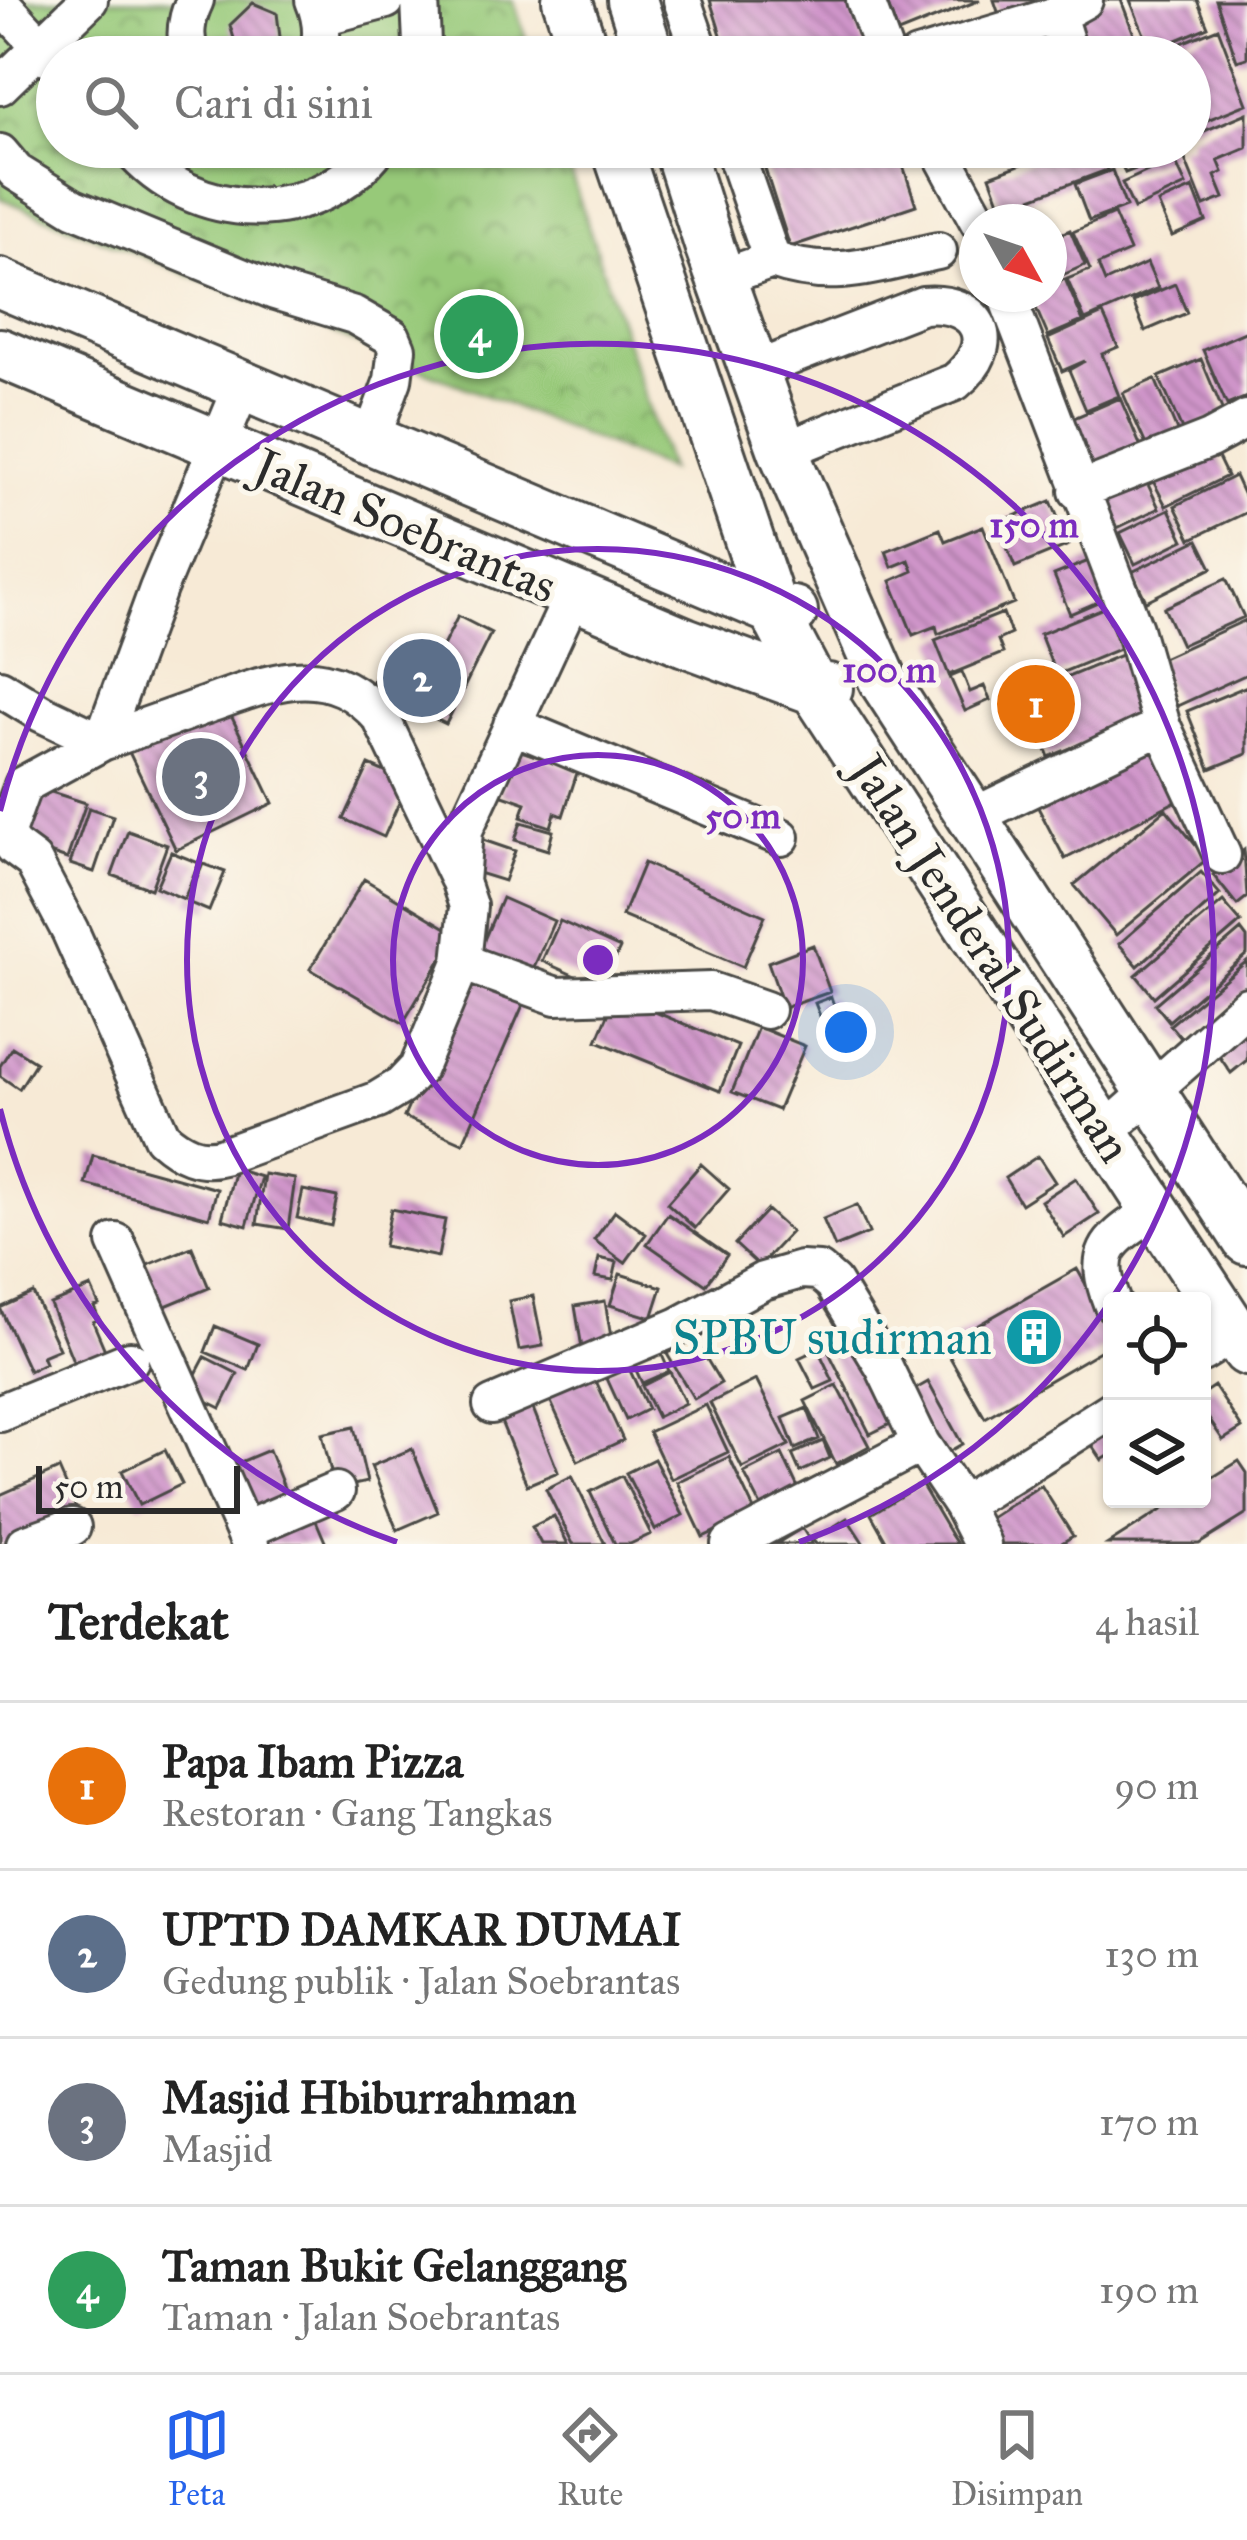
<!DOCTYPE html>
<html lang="id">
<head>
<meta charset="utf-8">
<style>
  body { margin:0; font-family:"IM FELL Great Primer",serif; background:#f6f6f6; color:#222 }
  .controls { position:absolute; right:36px; bottom:36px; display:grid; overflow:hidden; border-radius:12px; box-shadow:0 3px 9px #0004 }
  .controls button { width:108px; height:108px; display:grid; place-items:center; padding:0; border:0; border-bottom:3px solid #e0e0e0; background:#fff; color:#222; font:60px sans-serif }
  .compass { position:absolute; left:959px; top:204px; width:108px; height:108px; border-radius:50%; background:#fff; box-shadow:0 3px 9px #0004; rotate:130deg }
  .scale { position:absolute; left:36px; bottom:30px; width:204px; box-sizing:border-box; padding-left:12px; border:6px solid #2b2b2b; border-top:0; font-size:33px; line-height:42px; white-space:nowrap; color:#2b2b2b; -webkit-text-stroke:9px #fbf7ec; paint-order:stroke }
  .you { position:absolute; left:846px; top:1032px; width:42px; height:42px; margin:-30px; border:9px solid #fff; border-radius:50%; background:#1a73e8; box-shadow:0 0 0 18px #1a73e833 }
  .badge { display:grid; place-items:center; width:78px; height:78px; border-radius:50%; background:#2563eb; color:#fff; font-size:39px; font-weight:700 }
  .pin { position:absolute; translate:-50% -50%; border:6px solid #fff; box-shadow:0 3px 12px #0006 }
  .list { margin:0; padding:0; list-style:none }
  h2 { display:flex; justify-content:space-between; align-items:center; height:156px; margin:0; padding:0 48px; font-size:51px }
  h2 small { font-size:39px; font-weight:400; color:#767676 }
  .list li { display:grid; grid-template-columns:78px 1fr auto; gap:36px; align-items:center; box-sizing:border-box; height:168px; padding:0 48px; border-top:3px solid #e0e0e0 }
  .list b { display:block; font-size:45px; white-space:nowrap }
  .list p { margin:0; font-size:39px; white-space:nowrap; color:#767676 }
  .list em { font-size:39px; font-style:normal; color:#767676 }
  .icon { flex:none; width:66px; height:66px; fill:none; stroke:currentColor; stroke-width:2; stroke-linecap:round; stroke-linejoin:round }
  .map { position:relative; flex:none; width:1247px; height:1544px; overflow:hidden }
  .search { position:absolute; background:#fff; box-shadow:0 3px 9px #0004; left:36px; right:36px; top:36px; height:132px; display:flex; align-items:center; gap:30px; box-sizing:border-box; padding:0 42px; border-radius:66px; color:#767676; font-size:45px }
  .sheet { height:828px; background:#fff }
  nav { display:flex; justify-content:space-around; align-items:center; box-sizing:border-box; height:168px; border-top:3px solid #e0e0e0; background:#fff; font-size:33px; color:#767676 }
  nav a { display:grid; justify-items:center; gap:6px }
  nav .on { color:#2563eb }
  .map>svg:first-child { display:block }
</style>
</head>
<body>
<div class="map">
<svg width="1247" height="1544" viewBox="0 0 1247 1544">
  <defs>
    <pattern id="park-crowns" width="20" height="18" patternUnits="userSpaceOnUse" patternTransform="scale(3)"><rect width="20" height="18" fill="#97c979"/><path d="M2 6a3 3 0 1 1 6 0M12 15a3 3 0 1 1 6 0" fill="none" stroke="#7ba363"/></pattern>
    <pattern id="building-back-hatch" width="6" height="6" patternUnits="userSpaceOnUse" patternTransform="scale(3)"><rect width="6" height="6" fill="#d095ca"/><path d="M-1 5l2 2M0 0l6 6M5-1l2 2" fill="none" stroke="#a97aa4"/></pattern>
  </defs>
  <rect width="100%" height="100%" fill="#fbf7ec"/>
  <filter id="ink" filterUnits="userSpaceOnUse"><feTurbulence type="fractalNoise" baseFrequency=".00833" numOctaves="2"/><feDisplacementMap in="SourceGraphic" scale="24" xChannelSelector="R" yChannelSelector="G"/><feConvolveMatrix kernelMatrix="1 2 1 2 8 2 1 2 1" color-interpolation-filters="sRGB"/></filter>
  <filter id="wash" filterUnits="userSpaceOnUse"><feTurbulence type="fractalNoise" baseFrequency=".004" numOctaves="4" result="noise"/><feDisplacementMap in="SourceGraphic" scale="48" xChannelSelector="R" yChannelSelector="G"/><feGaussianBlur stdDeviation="2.7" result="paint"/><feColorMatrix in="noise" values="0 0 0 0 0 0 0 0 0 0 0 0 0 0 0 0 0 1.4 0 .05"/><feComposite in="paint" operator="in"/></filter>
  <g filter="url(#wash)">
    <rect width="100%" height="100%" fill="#f7ead6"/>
    <!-- park -->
    <path fill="url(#park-crowns)" stroke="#617a52" stroke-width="3" d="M0,0h513l19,57h-475v90h505l107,323 -669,-272z"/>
    <g id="blocks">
      <!-- building -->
      <path fill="url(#building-back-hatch)" d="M710,0h139l19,57h-140z
        M886,0h94l-82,33z
        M994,0h52l-44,23z
        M1102,0h19l20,53 -10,4h-45l-17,-44z
        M1130,0h67l11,27 -57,24z
        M1216,0h31v58l-10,3z
        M253,3l24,10 3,24 -18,18 -25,-6 -7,-24z
        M1044,28l10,29h-86z
        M1218,28l29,76 -57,23v-70h-31l-2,-4z
        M1247,113v35l-29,12 5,12 -8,4 9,22 -20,8 -24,-59h10v-10z
        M758,147h139l19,58 -126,42z
        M1068,147h30l9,23 -105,39 -12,-33z
        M1115,147h54l3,8 -47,18z
        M1174,159l12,26 -52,24 -12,-26z
        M1112,170l14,37 -37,14 -14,-37z
        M1193,188l13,33 -34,15 -14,-33z
        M1114,214l16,37 -32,14 7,17 42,-19 11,25 -73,32 -18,-41 23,-9 -17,-38z
        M1070,230l15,35 -36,16v-42z
        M1065,279l18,42 -35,15 -18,-42h19v-8z
        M1175,284l12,29 -42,18 -12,-29z
        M1103,314l15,33 -16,7 17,42 -33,14 -17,-40 16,-9 -23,10 -14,-32z
        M1247,331v66l-20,8 -24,-55z
        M1201,359l23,55 -41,18 -24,-55z
        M1155,379l23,54 -31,14 -24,-54z
        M1120,398l20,47 -59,26 -21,-47z
        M1213,447l14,29 -61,30 -15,-29z
        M1144,476l15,32 -42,20 -15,-31z
        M1235,476l12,26v10l-56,27 -16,-33z
        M1051,501l18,44 -54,22 -18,-44z
        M1169,509l15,31 -49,24 -15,-31z
        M983,526l31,77 -76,31 -2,-8 -23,9 -22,-54 22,-10 -4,-11 -17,7 -6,-16 54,-22 5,12z
        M1198,540l14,28 -66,33 -14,-29z
        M1091,560l16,38 -37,16 -16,-39z
        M1226,579l18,38 -63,28 -17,-37z
        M1113,604l16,41 -73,30 -16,-41z
        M1003,613l8,21 -13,6 5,13 -54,22 -14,-35z
        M458,616l33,17 -45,91 -76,-37 19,-40 43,21z
        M1246,620l1,54 -70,32 -21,-45z
        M1126,653l25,62 -102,42 -25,-62z
        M962,672l8,20 14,-6 6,14 -25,11 -15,-34z
        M1247,686v68l-37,15 -23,-58z
        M226,705l47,98 -97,47 -47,-98z
        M1150,737l32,61 -117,61 -32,-61z
        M515,749l63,21 -15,46 -8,-3 -4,14 -30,-10 5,-14 -26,-9z
        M369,765l39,17 -24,55 -40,-18z
        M29,785l57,18 -19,56 -56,-19z
        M89,808l24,8 -19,56 -24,-8z
        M1166,809l41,50 -91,76 -42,-50z
        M521,822l32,9 -5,19 -33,-10z
        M128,831l39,14 -16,44 -39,-14z
        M483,840l32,11 -11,30 -32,-10z
        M1244,850l3,47 -10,8 -24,-30z
        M171,852l28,11 -15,36 -28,-12z
        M644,863l121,53 -22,51 -121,-51z
        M203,864l22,8 -16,39 -22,-9z
        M1201,872l19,22 -82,72 -19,-22z
        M364,879l92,55 -53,89 -93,-54z
        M502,898l52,23 -24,55 -52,-22z
        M1223,901l18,21 -87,75 -18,-22z
        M560,921l60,27 -18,40 -60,-27z
        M1241,930l6,8v16l-78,67 -14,-17z
        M813,945l17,47 -46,16 -16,-46z
        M1247,961v30l-62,52 -15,-18z
        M467,973l59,25 -63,145 -59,-26z
        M616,996l122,50 -18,45 -123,-50z
        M831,997l9,26 -15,6 -10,-26z
        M758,1027l47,19 -27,64 -46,-18z
        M1242,1034l5,7v19l-16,13 -14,-20z
        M12,1047l24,15 -17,27 -19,-13v-10z
        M93,1155l124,34 -8,29 -124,-34z
        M1038,1156l17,26 -34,22 -16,-26z
        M701,1164l28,25 -34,39 -28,-25z
        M235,1169l26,8 -14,49 -25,-7z
        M264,1174l31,5 -7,50 -31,-5z
        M1076,1178l23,36 -35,23 -23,-36z
        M303,1190l34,7 -6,29 -34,-8z
        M857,1205l12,28 -34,14 -12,-28z
        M391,1209l54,11 -7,37 -54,-11z
        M767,1210l24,22 -32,34 -24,-22z
        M615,1211l31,23 -21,29 -31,-23z
        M668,1214l59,41 -21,30 -59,-41z
        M192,1247l17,41 -53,22 -18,-41z
        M599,1258l18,4 -4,18 -18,-3z
        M1077,1269l35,61v14l-127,74 -42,-73z
        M620,1274l42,13 -10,31 -42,-13z
        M91,1287l8,18 -5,2 5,12 -6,3 14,33 -31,13 -26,-64z
        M33,1293l26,56 -17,7 3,7 -16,8 -29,-63z
        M533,1296l10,50 -24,4 -10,-49z
        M605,1301l7,42 -30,5 -7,-42z
        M215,1326l43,18 -10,26 -43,-18z
        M849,1335l43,88 -22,11 -44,-87z
        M694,1338l27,45 -27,16 -27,-45z
        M818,1349l15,32 -18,8 -16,-31z
        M661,1353l8,18 -27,12 -8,-17z
        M205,1357l33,17 -17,34 -34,-17z
        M626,1362l22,47 -22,11 -22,-48z
        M591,1370l32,70 -45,21 -32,-70z
        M670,1372l15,31 -28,14 -15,-31z
        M756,1380l33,65 -47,23 -32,-65z
        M928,1382l34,62 -21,12 -34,-62z
        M837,1385l32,61 -33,18 -31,-63z
        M1214,1386l28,42 -19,12 -21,-31v-15z
        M706,1405l22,47 -57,27 -22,-47z
        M532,1406l26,66 -31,13 -27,-66z
        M807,1408l12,31 -24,10 -12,-31z
        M1112,1423v31l-10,6 -14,-21z
        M354,1427l13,55 -32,7 -13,-55z
        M823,1441l7,17 -30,14 -8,-18z
        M412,1449l26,63 -41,18 -26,-64z
        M165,1450l17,34 -43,21 -17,-34z
        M269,1450l19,48 -42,18 -20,-48z
        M782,1454l19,40 -37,18 -20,-39z
        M729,1457l26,55 -52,25 -26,-55z
        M654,1459l29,56 -28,15 -29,-57z
        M1239,1461l8,12v41l-48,30h-91l71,-45h23v-15z
        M59,1469l20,46 -66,29h-13v-49z
        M572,1476l33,68h-32l-27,-55z
        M622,1476l29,58 -21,10h-15l-25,-52z
        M921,1484l30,51 6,9h-69l-17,-30z
        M1041,1485l32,51 -13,8h-59l-15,-23z
        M314,1516l12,28h-62l-2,-5z
        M554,1516l14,28h-27l-9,-17z
        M847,1518l17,26h-48l-3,-4z
        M802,1528l10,16h-36z"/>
    </g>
  </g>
  <g filter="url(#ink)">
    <use href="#blocks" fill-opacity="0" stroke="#4a4845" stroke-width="3"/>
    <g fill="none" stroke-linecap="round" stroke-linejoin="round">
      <!-- minor casing -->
      <g stroke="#4a4845" stroke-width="42">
        <path id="minor" d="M314,0c8,19 10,37 3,57
          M682,0l20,57
          M865,0l21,57
          M0,2l57,62
          M1057,15l13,42
          M321,17l65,-17
          M191,57c-8,-20 -5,-38 4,-57
          M418,57l4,-14 -2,-43
          M917,57l140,-42 27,-15
          M0,86l89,-86
          M129,147c64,77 187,82 249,0
          M938,147l41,75
          M0,153l16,19 58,36 201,83 79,24 38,22 5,12 -4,31 -23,62
          M772,260c62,22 104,4 166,-9
          M721,278l51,-18 -39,-113
          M753,371l170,-66c57,-5 79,39 32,77l-172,69
          M243,385l-85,204 -56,153 -79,43 -18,50 9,12 19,14 37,70 92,206c18,16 37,26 61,19l155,-56 23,-14 17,-18 44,-106 6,-56 -8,-24 4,-52 109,-235
          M1078,491l132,-52 37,-20
          M0,688l41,25 61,29c35,-13 71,-25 107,-38 65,-23 119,-47 172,14l77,160
          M512,725l269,112
          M1162,726l60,129
          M972,817l190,-91 -28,-97 -128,-335
          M462,962l94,34 155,-5 55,19
          M1105,1132l142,-126
          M116,1242l134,302
          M1112,1303c-22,-56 0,-63 43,-94
          M1202,1353l34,-21
          M492,1405l187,-79 84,-45 38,-11 18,1 14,12 51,84 37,77 41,61 20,39
          M0,1413l130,-53
          M962,1505l150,-95
          M245,1530l91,-39
          M25,1544l47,-17
          M730,1544l191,-100"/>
      </g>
      <!-- major casing -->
      <g stroke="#4a4845" stroke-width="54">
        <path id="major" d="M567,0l19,57
          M632,0l18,57
          M616,147l157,463 42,80 432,661
          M678,147l32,101 73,203 100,229 364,560
          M0,283l773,327 20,1
          M0,353l685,289 130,48 13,-2"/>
      </g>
      <!-- minor -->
      <use href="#minor" stroke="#fff" stroke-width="36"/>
      <!-- major -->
      <use href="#major" stroke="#fff" stroke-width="48"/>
    </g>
  </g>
  <!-- distance rings -->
  <g fill="none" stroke="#7b2cbf" stroke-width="6">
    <circle cx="598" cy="960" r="205"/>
    <circle cx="598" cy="960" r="411"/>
    <path d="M397 1542A616 616 0 0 1 0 1109M0 811A616 616 0 1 1 799 1542"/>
  </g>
  <!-- icons -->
  <defs>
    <g id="building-disc" transform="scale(3)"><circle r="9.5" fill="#0f9aa8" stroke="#fbf7ec"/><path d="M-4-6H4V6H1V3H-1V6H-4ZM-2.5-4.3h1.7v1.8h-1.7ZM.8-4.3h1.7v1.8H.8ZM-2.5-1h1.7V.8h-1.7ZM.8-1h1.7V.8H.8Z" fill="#fff"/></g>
  </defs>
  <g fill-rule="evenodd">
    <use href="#building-disc" x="1034" y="1337"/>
  </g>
  <g text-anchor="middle" stroke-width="10" stroke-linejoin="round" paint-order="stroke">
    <!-- street labels -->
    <g font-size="48" fill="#2b2b2b" stroke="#fbf7ec">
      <text transform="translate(406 525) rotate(23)" y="17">Jalan Soebrantas</text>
      <text transform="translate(992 958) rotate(57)" y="17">Jalan Jenderal Sudirman</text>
    </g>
    <!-- culture labels -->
    <g font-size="48" fill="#0d838f" stroke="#fbf7ec" text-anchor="end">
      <text x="992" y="1354">SPBU sudirman</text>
    </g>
  </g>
  <circle cx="598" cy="960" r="18" fill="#7b2cbf" stroke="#fbf7ec" stroke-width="6"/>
  <g font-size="36" text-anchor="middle" font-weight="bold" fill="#7b2cbf" stroke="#fbf7ec" stroke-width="10" stroke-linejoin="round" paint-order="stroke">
    <text x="1034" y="537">150 m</text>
    <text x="889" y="682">100 m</text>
    <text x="743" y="828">50 m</text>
  </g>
</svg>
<div class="controls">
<button><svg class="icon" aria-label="locate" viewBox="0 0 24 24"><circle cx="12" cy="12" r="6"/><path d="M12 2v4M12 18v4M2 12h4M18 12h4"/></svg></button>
<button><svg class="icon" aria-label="layers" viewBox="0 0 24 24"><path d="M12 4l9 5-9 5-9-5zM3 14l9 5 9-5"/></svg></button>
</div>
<svg class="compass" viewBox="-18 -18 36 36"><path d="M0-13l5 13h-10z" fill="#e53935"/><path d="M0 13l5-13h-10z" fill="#767676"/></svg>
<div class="scale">50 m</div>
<div class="you"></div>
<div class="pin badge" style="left:1036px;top:704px;background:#e8710a">1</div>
<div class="pin badge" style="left:422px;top:678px;background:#5c6f8a">2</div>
<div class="pin badge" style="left:201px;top:777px;background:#6b7280">3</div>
<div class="pin badge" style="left:479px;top:334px;background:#2e9e5b">4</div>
<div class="search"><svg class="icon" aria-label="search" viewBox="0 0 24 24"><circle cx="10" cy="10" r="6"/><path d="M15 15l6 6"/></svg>Cari di sini</div>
</div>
<section class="sheet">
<h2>Terdekat<small>4 hasil</small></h2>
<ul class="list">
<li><span class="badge" style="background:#e8710a">1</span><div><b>Papa Ibam Pizza</b><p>Restoran · Gang Tangkas</p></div><em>90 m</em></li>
<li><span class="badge" style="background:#5c6f8a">2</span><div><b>UPTD DAMKAR DUMAI</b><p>Gedung publik · Jalan Soebrantas</p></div><em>130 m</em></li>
<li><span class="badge" style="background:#6b7280">3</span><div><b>Masjid Hbiburrahman</b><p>Masjid</p></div><em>170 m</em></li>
<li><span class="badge" style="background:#2e9e5b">4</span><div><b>Taman Bukit Gelanggang</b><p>Taman · Jalan Soebrantas</p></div><em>190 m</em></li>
</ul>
</section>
<nav>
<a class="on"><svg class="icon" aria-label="map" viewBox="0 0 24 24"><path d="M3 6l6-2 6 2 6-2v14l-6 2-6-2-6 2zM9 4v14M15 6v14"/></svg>Peta</a>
<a><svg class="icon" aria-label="directions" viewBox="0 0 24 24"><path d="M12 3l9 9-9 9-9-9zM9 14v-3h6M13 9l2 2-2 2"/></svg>Rute</a>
<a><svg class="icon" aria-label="saved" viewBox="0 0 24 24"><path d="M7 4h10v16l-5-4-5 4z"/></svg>Disimpan</a>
</nav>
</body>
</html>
